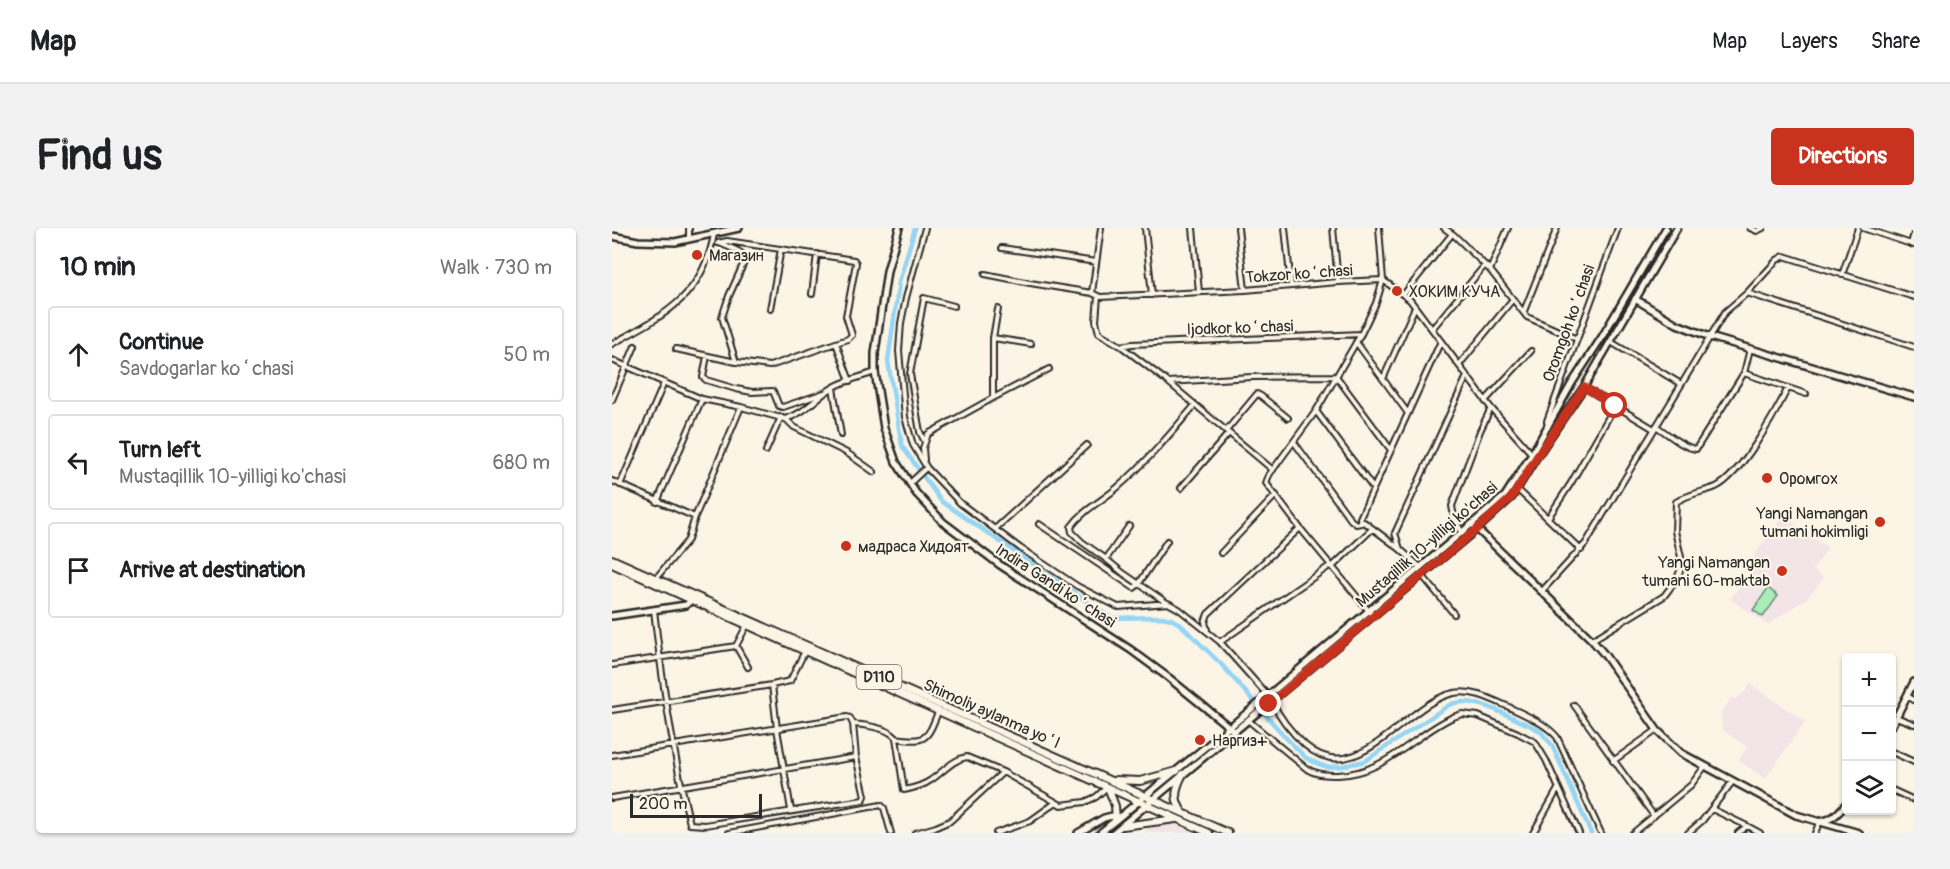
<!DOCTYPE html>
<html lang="en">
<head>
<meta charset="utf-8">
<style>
  body { margin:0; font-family:Pangolin,sans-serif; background:#f2f2f2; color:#202124 }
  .controls { position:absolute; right:18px; bottom:18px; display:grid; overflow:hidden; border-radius:6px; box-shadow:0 2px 4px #0004 }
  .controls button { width:54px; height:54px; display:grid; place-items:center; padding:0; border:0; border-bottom:2px solid #e0e0e0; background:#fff; color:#202124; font:30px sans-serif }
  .scale { position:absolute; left:18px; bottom:15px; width:132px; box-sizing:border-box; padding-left:6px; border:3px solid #2b2b2b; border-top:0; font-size:16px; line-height:21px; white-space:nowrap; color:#2b2b2b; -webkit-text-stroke:4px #fcf5e5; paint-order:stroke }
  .stop { position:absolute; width:18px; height:18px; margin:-14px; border:4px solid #c8321e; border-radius:50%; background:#fff }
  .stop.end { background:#c8321e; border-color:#fff; box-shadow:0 2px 6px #0008 }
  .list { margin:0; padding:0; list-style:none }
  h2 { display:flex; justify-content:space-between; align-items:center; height:78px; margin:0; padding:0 24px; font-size:26px }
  h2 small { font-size:20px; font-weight:400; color:#757577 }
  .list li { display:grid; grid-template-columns:39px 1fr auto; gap:18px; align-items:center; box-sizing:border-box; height:96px; margin:0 12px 12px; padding:0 12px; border:2px solid #e0e0e0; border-radius:6px }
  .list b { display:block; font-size:22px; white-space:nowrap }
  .list p { margin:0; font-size:20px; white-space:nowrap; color:#757577 }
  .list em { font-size:20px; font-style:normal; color:#757577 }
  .icon { flex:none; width:33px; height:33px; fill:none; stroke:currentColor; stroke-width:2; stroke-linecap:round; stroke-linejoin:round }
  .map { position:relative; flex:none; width:1302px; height:605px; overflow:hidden; border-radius:6px }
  header { display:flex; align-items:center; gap:36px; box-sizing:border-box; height:84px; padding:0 30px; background:#fff; border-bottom:2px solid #e0e0e0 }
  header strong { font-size:28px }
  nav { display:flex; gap:33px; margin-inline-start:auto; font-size:21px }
  .intro { display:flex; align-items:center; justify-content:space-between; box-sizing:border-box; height:144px; padding:0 36px }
  h1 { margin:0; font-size:42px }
  .button { padding:15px 27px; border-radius:6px; background:#c8321e; color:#fff; font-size:21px; font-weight:700 }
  main { display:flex; gap:36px; padding:0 36px }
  aside { flex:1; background:#fff; border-radius:6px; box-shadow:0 2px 4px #0004 }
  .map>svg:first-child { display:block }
</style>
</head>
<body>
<header>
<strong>Map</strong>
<nav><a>Map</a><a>Layers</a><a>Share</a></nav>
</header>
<div class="intro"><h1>Find us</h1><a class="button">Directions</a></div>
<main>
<aside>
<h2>10 min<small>Walk · 730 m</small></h2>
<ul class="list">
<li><svg class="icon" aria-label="ahead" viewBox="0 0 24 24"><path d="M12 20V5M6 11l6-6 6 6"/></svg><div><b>Continue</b><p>Savdogarlar koʻchasi</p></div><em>50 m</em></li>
<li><svg class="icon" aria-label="left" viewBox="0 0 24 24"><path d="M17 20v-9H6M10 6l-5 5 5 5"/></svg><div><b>Turn left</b><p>Mustaqillik 10-yilligi ko'chasi</p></div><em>680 m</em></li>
<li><svg class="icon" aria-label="arrive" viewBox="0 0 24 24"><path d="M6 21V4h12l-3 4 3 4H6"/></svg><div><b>Arrive at destination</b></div></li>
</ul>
</aside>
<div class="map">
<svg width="1302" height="605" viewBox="0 0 1302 605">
  <rect width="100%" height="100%" fill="#fcf5e5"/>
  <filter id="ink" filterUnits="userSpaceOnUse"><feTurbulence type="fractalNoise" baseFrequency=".0167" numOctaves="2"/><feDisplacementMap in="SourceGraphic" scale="12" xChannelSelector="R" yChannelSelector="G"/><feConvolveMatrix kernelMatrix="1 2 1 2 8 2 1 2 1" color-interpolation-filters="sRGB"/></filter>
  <g filter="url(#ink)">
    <!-- built -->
    <path fill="#f2e4e7" d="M1172,288l44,32 -15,22 11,8 -16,19 -40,28 -38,-26 20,-26 -3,-4 9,-12 -2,-2z
      M1138,456l55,37 -40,58 -26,-19 8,-13 -23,-16 -2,-3 -1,-16 11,-14 4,1 10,-8z
      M538,597h27l17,8h-50z"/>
    <!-- green -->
    <path fill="#a9edb8" stroke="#6a8c72" stroke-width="1.5" d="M1156,360l10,8 -15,21 -10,-7z"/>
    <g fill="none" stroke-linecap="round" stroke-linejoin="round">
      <!-- canal -->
      <path stroke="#95d5f6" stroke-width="4.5" d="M303,0l-16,54 -11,79 14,85 39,55 170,117 51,-1 9,2 9,5 41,40 65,74 20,20 10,5 11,4 16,-1 22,-5 84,-56c25,-11 60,12 84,22l7,4 12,14 39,88"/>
      <!-- minor casing -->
      <g stroke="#2b2b2b" stroke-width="8">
        <path id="minor" d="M313,0l-19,70 -5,25 -2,28 6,66 8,28 14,23 33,35 60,45 57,38 41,21 50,-4 11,6 41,33 48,54
          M533,0l7,67
          M581,0l6,64
          M626,0l7,62
          M673,0l6,58
          M721,0l5,54
          M832,0l10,7 36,35 37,47 50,22
          M1138,0l7,3 6,-3
          M1251,0l51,17
          M77,11v-11
          M106,15l9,-2 127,19 2,3 -10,53 6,19 -4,4 -12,4
          M107,15c9,4 22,7 27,15l-17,38 -7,21 14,45
          M1299,16l3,-11
          M390,20l94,14
          M878,42l18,-42
          M373,46l45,9 62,10 8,4 145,-7 93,-8 45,-2 27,20 81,108 41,46
          M1230,47l16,-47
          M480,65l9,-65
          M1135,65l167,54
          M200,66l5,-40
          M792,66l48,-60
          M486,68l-2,25 3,12 22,13 47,36 105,88
          M158,81l11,-60
          M912,83l33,-83
          M820,101l53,-64
          M381,110l5,-29
          M744,114l51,70
          M999,114l70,42
          M0,116c51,-28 91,-47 102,-110
          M509,118l11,-2 229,-10
          M64,121l60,13 34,4 66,-23 14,38
          M1138,121l-6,24 62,21
          M95,128l-4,21 3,3 30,9 16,3 21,-1 6,15 4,1 41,-14
          M0,132l90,39 39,8 44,12c20,-5 32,-23 49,-32 12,-7 28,-10 41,-15
          M847,137l54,-66
          M771,151l32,-72
          M556,154l84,-5 84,-1 55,74
          M972,159l70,42
          M221,160l8,47
          M381,170l56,-29
          M0,172l23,-54
          M873,173l46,-50
          M704,183l57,77
          M174,191l8,8 53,26 27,19
          M1044,198c11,7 27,22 40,23l48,-76
          M936,199l-1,-6 71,-193
          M614,203l31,-37 4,2 27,22
          M312,212l-4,-8 -10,-58 14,-76 30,8
          M682,214l57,78 5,4 5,-1
          M154,223l15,-34
          M312,232l-1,-12 5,-14 65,-36v-60l38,6
          M0,253l83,36
          M298,255l16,-15
          M8,257l44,-102
          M569,260l48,-55
          M905,261l64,61
          M45,274l45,-103
          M936,290l23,-35 44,-77
          M427,296l95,64 4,-3 29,-44
          M383,301l92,-84
          M850,305l-8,-16 -2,-11 28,-75 11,-23
          M788,321l-36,-27 -3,1 -1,-5 81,-177
          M609,325l55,-58
          M494,331l23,-33
          M720,339l40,-38
          M808,339l-20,-18 -5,-16 72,-157
          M810,347l32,39
          M44,350l32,-38 7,-23 46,-110
          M930,363l44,-48 139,-231 22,-19 30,-33 7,-4 130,41
          M555,375l-44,-30 -17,-14 -24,-17 -10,-10 -1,-5c12,-17 31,-26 47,-40 28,-24 53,-54 77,-82
          M42,382c8,71 19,144 36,214l15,1 158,-25 2,-4 -9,-39 -3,-33c12,1 36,4 43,14 31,5 31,1 42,-26
          M761,388l-73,-88 -34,-45 3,-8 47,-64 45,-77 15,-31 7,-23 -4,-52
          M595,402l-2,-8 3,-8 92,-86
          M980,412l72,-44 13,-17 4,-11v-11l-6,-26 1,-29c14,-9 25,-9 40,-15 25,-12 59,-73 72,-99
          M608,414l111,-77
          M124,418l12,21
          M0,437l124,-19 11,-21
          M160,457l5,44 14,81
          M1295,468l7,4
          M660,473c8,18 19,31 33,44 53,47 101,-43 149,-52 19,-4 39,7 57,15 16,8 34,15 46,29l44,96
          M962,477l80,111
          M0,482l160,-25 18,-4 15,-30
          M1284,489l18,7
          M637,493l58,48c10,6 20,6 31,6 49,-2 74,-39 115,-58l9,-3 16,2 40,17 17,9 11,18 33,73
          M284,510l8,52c10,-2 19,-4 27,-10 12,-8 22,-21 36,-23l36,15 58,33 24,-3 11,-5 10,-9
          M1280,524l22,10
          M0,527l235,-38 3,1 3,6
          M1001,533l44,-31
          M1280,562l22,10
          M0,570l244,-41
          M1100,581l35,17
          M117,605l152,-28 3,3 7,25
          M303,605l21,-6 14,-6 53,-49
          M384,605l34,-12 25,-18
          M921,605l25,-44
          M1021,605l58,-48 14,-19
          M1076,605l14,-12 31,-40
          M1126,605l9,-7 13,7
          M1203,605l5,-12"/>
      </g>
      <!-- tertiary casing -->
      <g stroke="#2b2b2b" stroke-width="10">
        <path id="tertiary" d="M287,0l-12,43 -12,82v19l9,56 12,34 20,31 27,29 57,43 131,85 38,28 65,53
          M0,8l26,5 37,1 64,-14
          M1023,71l42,25 33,13 204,60
          M861,297l119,115 12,14 53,76 24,23 115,62 63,18
          M0,388l74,-11 9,-8
          M1280,497l22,-43
          M1210,593c11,-1 18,-10 24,-17
          M466,605l26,-15 8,-2 4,3"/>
      </g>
      <!-- secondary casing -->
      <g stroke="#2b2b2b" stroke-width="10">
        <path id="secondary" d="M488,605l164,-134 241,-203 27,-42 40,-71 30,-46 64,-109
          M501,605l364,-304 35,-32 24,-39 48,-71 93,-159"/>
      </g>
      <!-- primary casing -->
      <g stroke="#2b2b2b" stroke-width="10">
        <path id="primary" d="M0,331l616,274
          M0,336l597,269
          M571,546c-8,15 -10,25 0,39
          M504,552l24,1 37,-10
          M497,562l6,16 1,13
          M511,598l53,-7"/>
      </g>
      <!-- minor -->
      <use href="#minor" stroke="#fcf5e5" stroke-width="4"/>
      <!-- tertiary -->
      <use href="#tertiary" stroke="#fcf5e5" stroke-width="5"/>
      <!-- secondary -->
      <use href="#secondary" stroke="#fcf5e5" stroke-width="5"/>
      <!-- primary -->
      <use href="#primary" stroke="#fcf5e5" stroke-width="6"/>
    </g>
  </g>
  <g fill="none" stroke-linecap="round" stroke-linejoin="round" filter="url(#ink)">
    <!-- route -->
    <path stroke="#c8321e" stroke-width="8" d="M657,476l208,-175 35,-32 24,-39 48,-71 31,19"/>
  </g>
  <!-- markers -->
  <g fill="#c8321e" stroke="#fcf5e5" stroke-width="2">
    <circle cx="85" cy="27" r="6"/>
    <circle cx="785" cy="63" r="6"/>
    <circle cx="1155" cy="250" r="6"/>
    <circle cx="1268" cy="294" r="6"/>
    <circle cx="234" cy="318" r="6"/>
    <circle cx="1170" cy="343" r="6"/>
    <circle cx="588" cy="512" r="6"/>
  </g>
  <g text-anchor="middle" stroke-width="4.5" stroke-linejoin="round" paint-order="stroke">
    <!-- shield labels -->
    <rect fill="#fcf5e5" stroke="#6a6863" stroke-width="1.5" x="244.5" y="437" width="45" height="24" rx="4.5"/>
    <g font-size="15" font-weight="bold" fill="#2b2b2b">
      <text x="267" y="454">D110</text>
    </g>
    <!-- poi labels -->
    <g font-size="16" fill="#2b2b2b" stroke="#fcf5e5" text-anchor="start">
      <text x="97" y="33">Магазин</text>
      <text x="797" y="69">ХОКИМ КУЧА</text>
      <text x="1167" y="256">Оромгох</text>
      <text x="1256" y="291" text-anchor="end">Yangi Namangan<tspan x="1256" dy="18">tumani hokimligi</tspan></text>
      <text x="246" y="324">мадраса Хидоят</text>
      <text x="1158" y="340" text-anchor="end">Yangi Namangan<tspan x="1158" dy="18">tumani 60-maktab</tspan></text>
      <text x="600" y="518">Наргиз+</text>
    </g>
    <!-- street labels -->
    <g font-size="16" fill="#2b2b2b" stroke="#fcf5e5">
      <text transform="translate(687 45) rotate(-4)" y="6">Tokzor koʻchasi</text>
      <text transform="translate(956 95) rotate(-70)" y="6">Oromgoh koʻchasi</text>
      <text transform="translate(628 99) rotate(-2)" y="6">Ijodkor koʻchasi</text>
      <text transform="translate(814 316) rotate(-41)" y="6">Mustaqillik 10-yilligi ko'chasi</text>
      <text transform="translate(444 357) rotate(33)" y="6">Indira Gandi koʻchasi</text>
      <text transform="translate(380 485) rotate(24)" y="6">Shimoliy aylanma yoʻl</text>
    </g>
  </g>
</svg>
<div class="controls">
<button>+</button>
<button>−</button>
<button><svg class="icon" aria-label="layers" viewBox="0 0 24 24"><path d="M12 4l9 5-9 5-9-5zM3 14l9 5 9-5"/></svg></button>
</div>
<div class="scale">200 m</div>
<div class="stop" style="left:1003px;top:178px"></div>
<div class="stop end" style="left:657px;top:476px"></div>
</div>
</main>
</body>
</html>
